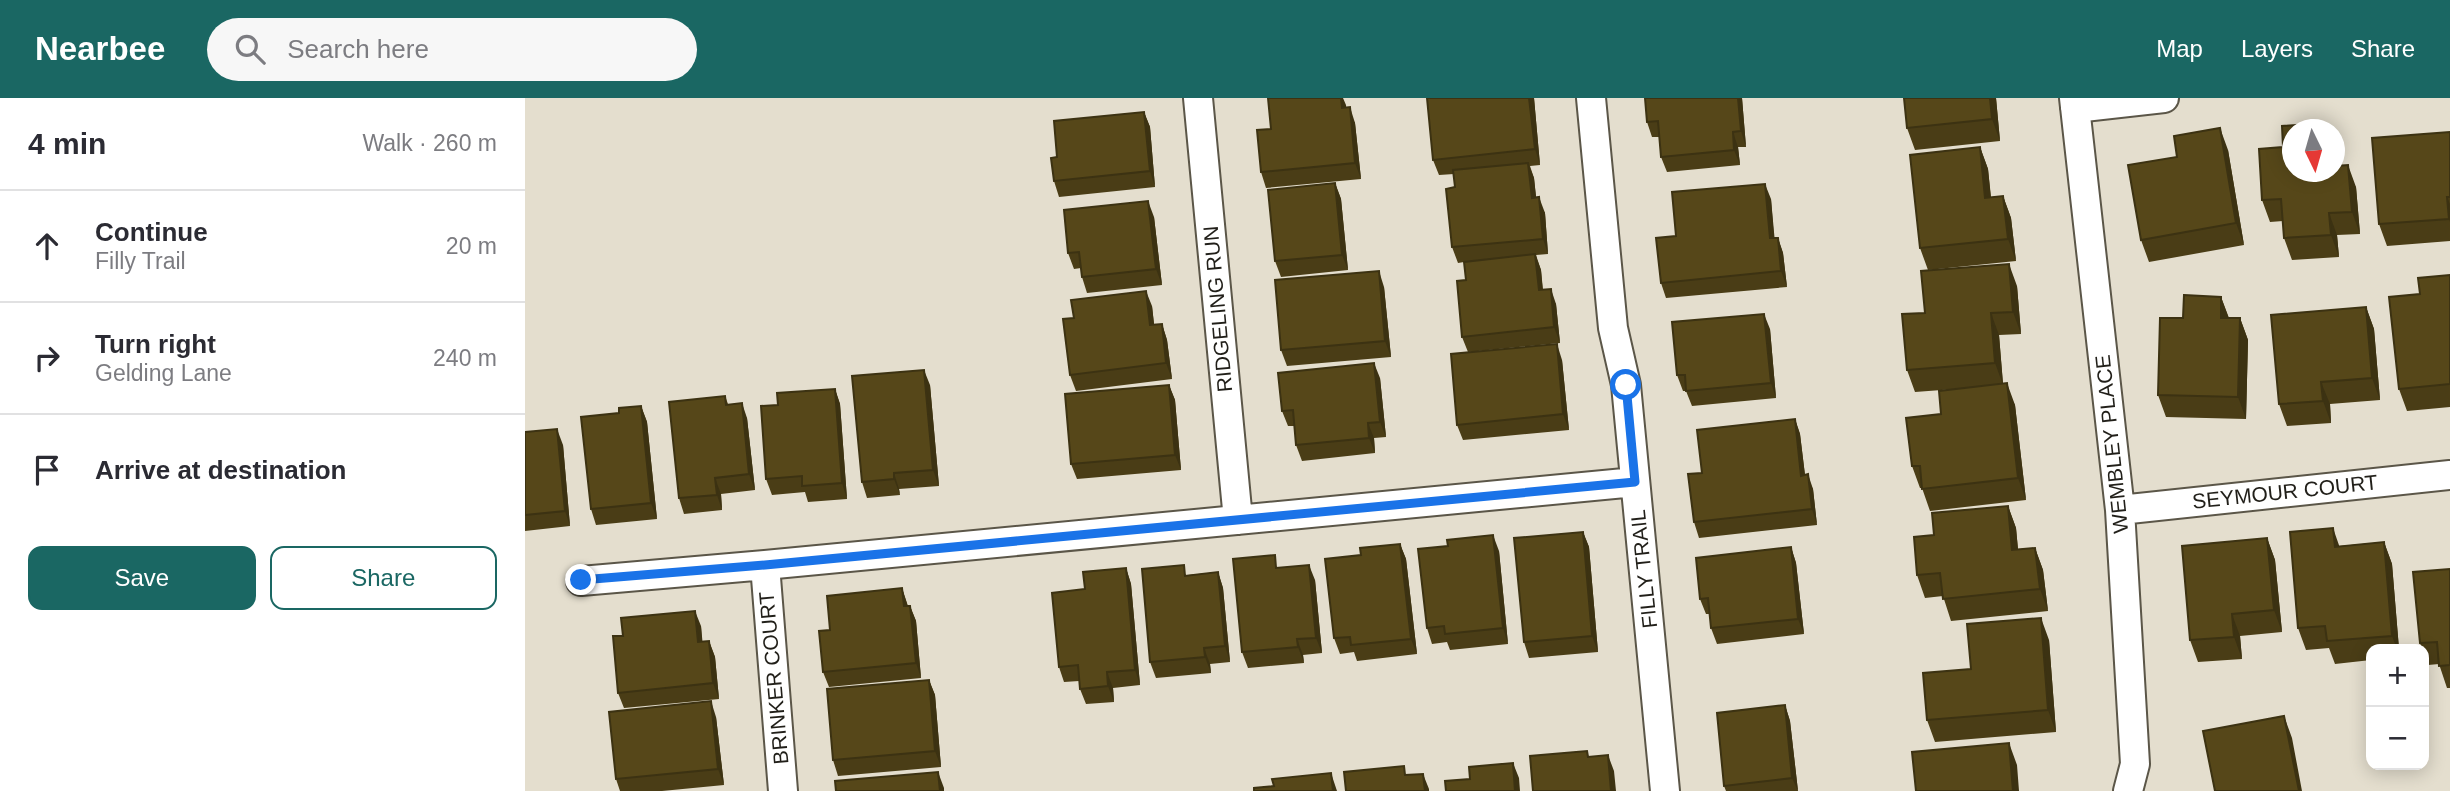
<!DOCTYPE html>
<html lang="en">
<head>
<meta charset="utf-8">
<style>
  body { margin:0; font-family:Arial,sans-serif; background:#f7f7f7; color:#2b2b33 }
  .controls { position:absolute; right:21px; bottom:21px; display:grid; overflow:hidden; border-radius:14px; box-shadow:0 4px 18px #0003 }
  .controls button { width:63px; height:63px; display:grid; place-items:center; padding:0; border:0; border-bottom:2px solid #e1e1e2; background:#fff; color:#2b2b33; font:35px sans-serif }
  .compass { position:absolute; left:1757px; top:21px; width:63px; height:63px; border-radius:50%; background:#fff; box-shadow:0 4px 18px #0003; rotate:175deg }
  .stop { position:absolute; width:21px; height:21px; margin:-16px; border:5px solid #1a73e8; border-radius:50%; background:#fff }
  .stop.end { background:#1a73e8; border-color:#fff; box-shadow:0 2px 7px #0008 }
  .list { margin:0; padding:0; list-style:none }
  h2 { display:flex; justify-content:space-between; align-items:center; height:91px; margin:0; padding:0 28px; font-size:30px }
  h2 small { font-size:23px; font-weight:400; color:#7c7c81 }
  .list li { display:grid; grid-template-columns:46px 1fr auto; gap:21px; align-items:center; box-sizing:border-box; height:112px; padding:0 28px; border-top:2px solid #e1e1e2 }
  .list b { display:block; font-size:26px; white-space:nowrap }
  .list p { margin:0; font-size:23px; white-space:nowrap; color:#7c7c81 }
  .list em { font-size:23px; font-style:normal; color:#7c7c81 }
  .actions { display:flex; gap:14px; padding:21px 28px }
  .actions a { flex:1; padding:16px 0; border:2px solid #1a6763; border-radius:14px; text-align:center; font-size:24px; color:#1a6763 }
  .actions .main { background:#1a6763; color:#fff }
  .icon { flex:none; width:38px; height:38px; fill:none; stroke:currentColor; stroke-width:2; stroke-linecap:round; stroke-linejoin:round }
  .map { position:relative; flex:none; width:1925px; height:693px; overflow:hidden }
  header { display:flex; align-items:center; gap:42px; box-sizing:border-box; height:98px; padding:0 35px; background:#1a6763; color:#fff }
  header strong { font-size:33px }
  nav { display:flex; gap:38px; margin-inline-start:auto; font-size:24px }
  .search { width:490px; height:63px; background:#f7f7f7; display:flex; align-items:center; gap:18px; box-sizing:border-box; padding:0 24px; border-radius:38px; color:#7c7c81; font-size:26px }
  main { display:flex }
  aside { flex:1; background:#fff }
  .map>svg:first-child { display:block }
</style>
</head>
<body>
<header>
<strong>Nearbee</strong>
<div class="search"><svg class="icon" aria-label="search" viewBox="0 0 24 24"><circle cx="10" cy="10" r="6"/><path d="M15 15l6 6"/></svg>Search here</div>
<nav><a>Map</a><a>Layers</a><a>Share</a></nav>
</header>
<main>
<aside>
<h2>4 min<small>Walk · 260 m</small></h2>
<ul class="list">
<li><svg class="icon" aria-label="ahead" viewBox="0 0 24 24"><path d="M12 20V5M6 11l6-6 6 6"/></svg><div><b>Continue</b><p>Filly Trail</p></div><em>20 m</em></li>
<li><svg class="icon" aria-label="right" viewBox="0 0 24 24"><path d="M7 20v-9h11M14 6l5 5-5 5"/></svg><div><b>Turn right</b><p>Gelding Lane</p></div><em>240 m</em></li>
<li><svg class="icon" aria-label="arrive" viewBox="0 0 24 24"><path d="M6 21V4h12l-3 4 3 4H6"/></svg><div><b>Arrive at destination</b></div></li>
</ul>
<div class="actions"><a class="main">Save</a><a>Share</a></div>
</aside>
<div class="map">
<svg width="1925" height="693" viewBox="0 0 1925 693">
  <rect width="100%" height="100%" fill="#e4dece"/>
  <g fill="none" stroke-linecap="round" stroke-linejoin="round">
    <!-- minor casing -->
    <g stroke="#5b5648" stroke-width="32">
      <path id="minor" d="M673,0l40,422
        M1066,0l22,230 13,57 39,406
        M1549,0l46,412 15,254 -7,27
        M1550,10l89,-10
        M1595,412l330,-35
        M240,467l18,226
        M56,483l184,-16 870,-83"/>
    </g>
    <!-- minor -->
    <use href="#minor" stroke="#fff" stroke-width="28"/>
  </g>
  <!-- wall -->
  <path fill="#4a3d16" d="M1009,0l6,67 -10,1 4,12 2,20 9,15 3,41 -12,1 5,15 2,20 13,14 4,39 -92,9 -6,-15 4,-57 -2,-18 -6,1 -6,-16 3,-60 -1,-13 -15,1 -6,-15z
    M1120,0h97l4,49h-8l2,18 -73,7 -6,-15 -2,-20h-7l-5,-15z
    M1379,0h92l4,43 -85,9 -8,-22z
    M821,7v3l9,15 6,56 -95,9 -5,-16 10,-43z
    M619,14l6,15 5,60 -96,10 -5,-16 3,-24z
    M1768,32l63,57 4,47 -23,1 2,22 -47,3 -8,-22 -1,-17 -13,1 -8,-22 21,-53z
    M1925,34v109l-63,5 -8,-22z
    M1455,49l8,22 3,28 12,-1 8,22 5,43 -88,9 -8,-22z
    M1703,52l16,95 -95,17 -8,-22z
    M810,85l6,16 7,71 -67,7 -6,-16z
    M1246,101l3,39h4l5,15 4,34 -121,11 -5,-15 15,-47z
    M629,119l8,68 -75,8 -5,-16 -1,-9 -7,1 -6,-16z
    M1925,177v132l-43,4 -8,-22 21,-95z
    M1492,188l4,48 -22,1 4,48 12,22 11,95 -96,11 -8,-23h-2l-8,-22 43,-77 -40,3 -8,-22 18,-57z
    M859,189l7,70 -104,9 -6,-16z
    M1696,199l8,21h11l8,22 -2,79 -80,-2 -8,-22 25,-77z
    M627,208l2,19 8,-1 5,16 5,39 -96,12 -6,-16 4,-57z
    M1841,209l8,22 6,71 -50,4 1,19 -44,3 -8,-22z
    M1245,231l6,69 -84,8 -6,-15h-3l-6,-16z
    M1037,262l7,70 -106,10 -6,-15z
    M855,280l6,59 -12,1 1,15 -73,8 -6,-16 -2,-19h-6l-6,-15z
    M405,287l9,101 -40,3 1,6 -33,3 -5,-16z
    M644,287l6,15 6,70 -104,9 -6,-15z
    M310,291l5,15 7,95 -39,3 -3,-10 -33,3 -6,-16 12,-74z
    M200,298l3,8 19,14 8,72 -34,4 1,16 -38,4 -5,-16z
    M116,308l6,16 10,97 -61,6 -5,-16 28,-96z
    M1270,321l5,15 5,41 8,14 4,36 -118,13 -5,-16 8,-49z
    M0,334l38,13 7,81 -45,5z
    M1483,408l8,22 2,21 17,-1 8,22 5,41 -97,10 -8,-25 -18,2 -8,-23 17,-40z
    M1058,434l6,15 9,105 -69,6 -5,-16z
    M1742,440l8,22 7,72 -42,4 2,23 -44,3 -8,-22z
    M1859,444l8,22 7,85h-28v11l-36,4 -6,-16 -23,2 -8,-22 41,-82z
    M875,446l6,15 11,95 -60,7 -3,-9 -14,2 -6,-16 27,-83z
    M1266,449l5,16 8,71 -87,10 -6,-16 -1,-14h-4l-6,-15z
    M974,453l9,93 -58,6 -3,-8 -15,2 -5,-16z
    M601,470l5,16 9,101 -27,3 1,14 -28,2 -6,-15 -1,-8 -15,1 -5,-15 26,-78z
    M754,470l36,12 7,73 -19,2 1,8 -56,5 -6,-16z
    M1925,471v119h-3l-8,-24 -11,1 -4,-11v-5h-2l-2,-6z
    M693,474l5,16 7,74 -20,2 1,9 -55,5 -6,-16 38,-87z
    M377,490l6,18h2l6,15 5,57 -92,9 -6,-15 7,-42z
    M176,528l1,16 7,-1 6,16 4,42 -95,9 -6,-15z
    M1524,542l7,92 -121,10 -8,-22 44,-51z
    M404,582l6,15 6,72 -103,9 -5,-16z
    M1260,607l5,16 8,70h-72l-2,-5z
    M191,619l8,68 -62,6h-42l-4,-12z"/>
  <!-- shaded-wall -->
  <path fill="#3c3212" d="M816,0h2l3,7 2,19 -6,-16z
    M1004,0h5l6,67 -5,-16z
    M1213,0h4l4,49 -5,-16z
    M1465,0h6l4,43 -8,-22z
    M825,9l5,16 6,56 -6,-16z
    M619,14l6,15 5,60 -5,-16z
    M1695,30l8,22 16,95 -8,-22z
    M1208,34l5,15 2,18 -6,-15z
    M1455,49l8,22 5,51 -8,-22z
    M1003,65l6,15 4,36 -6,-16z
    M1823,67l8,22 4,47 -8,-22z
    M810,85l6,16 7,71 -6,-15z
    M1240,86l6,15 5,55 -6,-16z
    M1478,98l8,22 5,43 -8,-22z
    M1014,99l6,16 3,41 -5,-15z
    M1922,99l3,7v18l-1,-3z
    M623,103l6,16 8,68 -6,-16z
    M1804,115l8,22 2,22 -8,-22z
    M1253,140l5,15 4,34 -6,-16z
    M1010,156l6,16 3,36 -5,-16z
    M1484,166l8,22 4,48 -8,-22z
    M854,173l5,16 7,70 -6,-16z
    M1026,191l5,15 4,39 -6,-16z
    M621,193l6,15 4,35 -6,-16z
    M1696,199l8,22 -8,-1z
    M1841,209l8,22 6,71 -8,-22z
    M1466,215l8,22 4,50 -8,-22z
    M1239,216l6,15 6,69 -5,-15z
    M1715,220l8,22 -2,79 -8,-22z
    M637,226l5,16 5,39 -6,-16z
    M1032,246l5,16 7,70 -6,-16z
    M849,265l6,15 6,59 -6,-15z
    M399,272l6,15 9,101 -6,-16z
    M1796,284l9,22 1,19 -8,-22z
    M1482,285l8,22 11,95 -8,-22z
    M644,287l6,15 6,70 -6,-15z
    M310,291l5,15 7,95 -5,-16z
    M217,305l5,15 8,72 -6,-16z
    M116,308l6,16 10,97 -6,-16z
    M1270,321l5,15 7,58 -6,-16z
    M843,325l6,15 1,15 -6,-15z
    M32,331l6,16 7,81 -5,-15z
    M369,375l5,16 1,6 -6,-16z
    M1283,376l5,15 4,36 -5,-16z
    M190,380l6,16 1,16 -5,-15z
    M1483,408l8,22 4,44 -8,-22z
    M1808,430l8,23 -6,-4z
    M1058,434l6,15 9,105 -6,-16z
    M968,437l6,16 9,93 -5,-16z
    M1742,440l8,22 7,72 -8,-22z
    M1859,444l8,22 7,85h-2l-5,-13z
    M875,446l6,15 11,95 -6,-15z
    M1266,449l5,16 8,71 -6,-15z
    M1510,450l8,22 5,41 -8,-22z
    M784,467l6,15 7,73 -6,-15z
    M601,470l5,16 9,101 -5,-15z
    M693,474l5,16 7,74 -5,-16z
    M377,490l5,16 2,18 -5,-16z
    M385,508l6,15 5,57 -5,-15z
    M170,513l6,15 3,32 -6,-16z
    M1707,516l8,22 2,23 -8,-22z
    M1516,520l8,22 7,92 -8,-22z
    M772,541l6,16 1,8 -6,-16z
    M184,543l6,16 4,42 -6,-16z
    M679,550l6,16 1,9 -6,-16z
    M582,574l6,16 1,14 -6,-16z
    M404,582l6,15 6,72 -6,-16z
    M186,603l5,16 8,68 -6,-16z
    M1260,607l5,16 8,70 -6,-13z
    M1759,618l8,22 10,53h-3z
    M1484,645l8,22 2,26h-6z
    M1083,657l6,16 2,20h-5z
    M988,665l6,15 1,13h-5z
    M413,674l6,16v3h-4z
    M806,675l6,18h-4z
    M898,676l6,15v2h-4z"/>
  <!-- building -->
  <path fill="#564719" stroke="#3c3212" stroke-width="2" d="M743,0h73l1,10 8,-1 5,56 -94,9 -4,-42 14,-1z
    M902,0h102l6,51 -102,11z
    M1120,0h93l3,33 -8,1 1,18 -73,7 -3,-36 -11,1z
    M1379,0h86l2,21 -85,9z
    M619,14l6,59 -96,10 -3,-23 6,-1 -3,-36z
    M1800,25v7h-32v42h42v-6l13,-1 4,47 -23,1 2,22 -47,3 -3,-39 -19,1 -3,-51 24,-2 -1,-21z
    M1695,30l16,95 -95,17 -13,-75 49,-8 -3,-21z
    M1925,34v65h-3l2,22 -70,5 -7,-86z
    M1455,49l5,51 18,-2 5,43 -88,9 -10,-93z
    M1003,65l4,35 7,-1 4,42 -91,8 -6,-58 9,-2 -2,-17z
    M810,85l7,72 -67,6 -7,-71z
    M1240,86l5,54h8l3,33 -120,12 -5,-45 20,-2 -4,-44z
    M623,103l8,68 -74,8 -3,-25 -11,1 -4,-43z
    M1010,156l4,36 12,-1 3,38 -92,10 -5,-56 9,-1 -2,-18z
    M1484,166l4,48 -22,1 4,50 -88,7 -5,-56 23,-1 -4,-42z
    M854,173l6,70 -104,9 -6,-70z
    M1925,177v109l-51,5 -10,-92 31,-3 -2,-16z
    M621,193l4,34 12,-1 4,39 -96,12 -7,-56 11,-1 -3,-18z
    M1659,197l37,2v21h19l-2,79 -80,-2 2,-77h23z
    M1841,209l6,71 -51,4 2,19 -44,3 -8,-89z
    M1239,216l7,69 -85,8 -1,-16h-8l-5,-53z
    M1032,246l6,70 -106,11 -6,-71z
    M849,265l6,59 -12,1 1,15 -73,7 -3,-35 -11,1 -4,-38z
    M399,272l9,100 -39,3v6l-32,3 -10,-106z
    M1482,285l11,95 -96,11 -2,-23h-8l-6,-48 35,-4 -2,-23z
    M644,287l6,70 -104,9 -6,-70z
    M310,291l7,94 -40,3v-10l-36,3 -5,-73 17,-1 -1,-12z
    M200,298l1,9 16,-2 7,71 -34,4 2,17 -38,3 -10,-96z
    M116,308l10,97 -60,6 -10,-92 38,-4v-5z
    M1270,321l6,57 7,-2 4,35 -118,13 -6,-48 14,-1 -5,-43z
    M32,331l8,82 -40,4v-83z
    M1483,408l4,44 23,-2 5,41 -97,10 -3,-26 -23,2 -3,-38 20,-2 -2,-22z
    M1808,430l2,19 49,-5 8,94 -65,5 -2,-15 -27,2 -8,-96z
    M1058,434l9,104 -68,6 -10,-104z
    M968,437l10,93 -58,6 -1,-8 -17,2 -9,-79 30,-3 -1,-6z
    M1742,440l7,72 -42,4 2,23 -44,3 -8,-94z
    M875,446l11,95 -60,6 -1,-8 -16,1 -9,-79 36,-4 -1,-7z
    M1266,449l7,72 -87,9 -3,-30 -8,1 -4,-41z
    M750,457l1,13 33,-3 7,73 -19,1 1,8 -56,5 -9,-93z
    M659,467l1,11 33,-4 7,74 -21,2 1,9 -55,5 -8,-93z
    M601,470l9,102 -28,2 1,14 -28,3 -2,-24 -19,2 -7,-74 33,-4 -2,-17z
    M1925,471v96l-11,1 -2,-24 -17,1 -7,-71z
    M377,490l2,18h6l6,57 -93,9 -4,-41 11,-1 -3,-34z
    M170,513l3,31 11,-1 4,42 -95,10 -5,-57h10l-2,-18z
    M1516,520l7,92 -121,10 -4,-47 48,-4 -4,-45z
    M404,582l6,71 -102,9 -6,-71z
    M186,603l7,68 -102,10 -7,-67z
    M1260,607l7,73 -68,8 -7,-73z
    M1759,618l15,75h-84l-12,-60z
    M1484,645l4,48h-97l-4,-39z
    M1062,653l1,6 20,-2 3,36h-78l-3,-35z
    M988,665l2,28h-69l-1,-10 25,-2 -1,-12z
    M879,668l1,9 18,-1 2,17h-79l-2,-19z
    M413,674l2,19h-104l-1,-10z
    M806,675l2,18h-79v-3l20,-2 -2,-7z"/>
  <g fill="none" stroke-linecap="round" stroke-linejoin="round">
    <!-- route -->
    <path stroke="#1a73e8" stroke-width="9" d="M56,482l184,-15 870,-83 -9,-97"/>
  </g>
  <g text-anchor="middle" stroke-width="7" stroke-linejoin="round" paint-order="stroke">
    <!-- street labels -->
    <g font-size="21" fill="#211f19" stroke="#fff">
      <text transform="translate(693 211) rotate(-95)" y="7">RIDGELING RUN</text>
      <text transform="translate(1587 346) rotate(-96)" y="7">WEMBLEY PLACE</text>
      <text transform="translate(1760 394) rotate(-6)" y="7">SEYMOUR COURT</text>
      <text transform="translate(1119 471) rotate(-96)" y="7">FILLY TRAIL</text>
      <text transform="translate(249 580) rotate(-95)" y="7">BRINKER COURT</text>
    </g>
  </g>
</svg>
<div class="controls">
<button>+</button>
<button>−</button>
</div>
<svg class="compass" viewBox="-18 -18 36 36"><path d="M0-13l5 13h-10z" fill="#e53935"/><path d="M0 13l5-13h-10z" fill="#7c7c81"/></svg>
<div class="stop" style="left:1101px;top:287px"></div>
<div class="stop end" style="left:56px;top:482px"></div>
</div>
</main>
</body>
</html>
